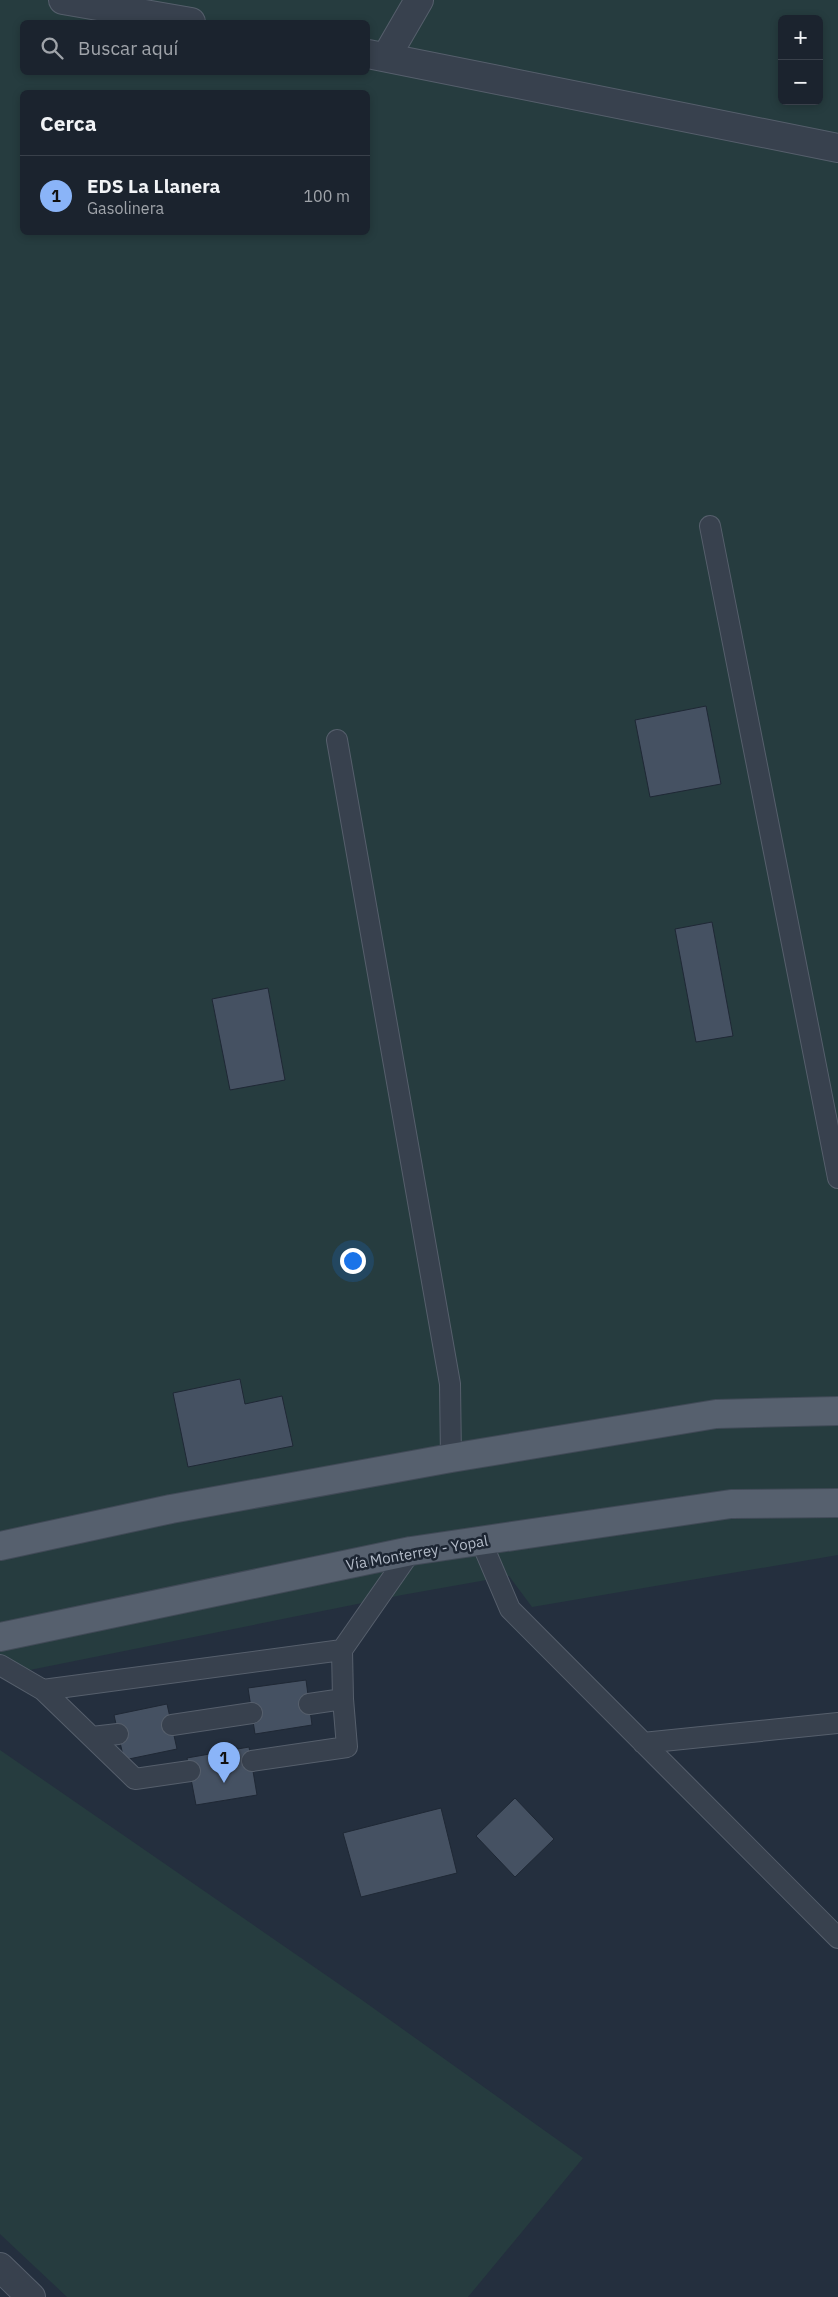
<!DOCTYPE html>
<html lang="es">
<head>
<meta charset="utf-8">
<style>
  body { margin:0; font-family:"IBM Plex Sans",sans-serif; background:#242b36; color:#f1f3f6 }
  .controls { position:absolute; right:15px; top:15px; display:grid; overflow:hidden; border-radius:8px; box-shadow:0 2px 8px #0003 }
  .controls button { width:45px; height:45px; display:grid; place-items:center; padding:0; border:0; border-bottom:1px solid #39404a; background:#1b232e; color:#f1f3f6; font:25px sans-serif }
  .you { position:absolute; left:352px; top:1260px; width:18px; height:18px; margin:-12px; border:4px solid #fff; border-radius:50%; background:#1a73e8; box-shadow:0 0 0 8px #1a73e833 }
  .badge { display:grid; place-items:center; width:32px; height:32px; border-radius:50%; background:#8ab4f8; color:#111; font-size:16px; font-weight:700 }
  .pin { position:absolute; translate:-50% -41px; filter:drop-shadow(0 1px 2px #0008) }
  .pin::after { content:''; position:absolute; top:26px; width:18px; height:15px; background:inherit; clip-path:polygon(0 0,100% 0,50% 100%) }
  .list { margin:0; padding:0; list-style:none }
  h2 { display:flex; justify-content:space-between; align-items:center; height:65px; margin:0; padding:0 20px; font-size:21px }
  h2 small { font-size:16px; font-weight:400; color:#a0a4aa }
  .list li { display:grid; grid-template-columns:32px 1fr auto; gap:15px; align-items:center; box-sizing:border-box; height:80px; padding:0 20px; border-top:1px solid #39404a }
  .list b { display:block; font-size:19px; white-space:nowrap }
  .list p { margin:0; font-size:16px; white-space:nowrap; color:#a0a4aa }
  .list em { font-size:16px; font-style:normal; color:#a0a4aa }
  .icon { flex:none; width:28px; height:28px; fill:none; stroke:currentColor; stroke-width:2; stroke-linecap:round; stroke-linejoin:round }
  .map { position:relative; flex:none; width:838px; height:2297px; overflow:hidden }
  .search { position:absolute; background:#1b232e; box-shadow:0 2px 8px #0003; left:20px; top:20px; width:350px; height:55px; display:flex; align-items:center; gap:12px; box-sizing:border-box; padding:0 18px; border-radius:8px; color:#a0a4aa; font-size:19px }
  .panel { position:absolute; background:#1b232e; box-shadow:0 2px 8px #0003; left:20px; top:90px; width:350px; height:145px; border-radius:8px }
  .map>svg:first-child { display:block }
</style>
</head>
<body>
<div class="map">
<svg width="838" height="2297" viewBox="0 0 838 2297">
  <rect width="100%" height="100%" fill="#242f3e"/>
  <!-- green -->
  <path fill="#263c3f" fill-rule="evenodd" d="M0,0h838v1555l-306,52 -23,-31 -107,19 -402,81zM782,19h37v82h-37zM22,22h346v50h-346zM22,92h346v140h-346z
    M0,1750l362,250 221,158 -115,139h-401l-67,-63z"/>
  <!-- building -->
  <path fill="#455162" stroke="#1f2835" d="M706,706l15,78 -71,13 -15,-77z
    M712,922l21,114 -37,6 -21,-113z
    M268,988l17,92 -55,10 -18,-91z
    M240,1379l5,25 37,-8 11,50 -105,21 -15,-74z
    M306,1680l6,45 -57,9 -7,-46z
    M167,1704l10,45 -53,11 -10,-45z
    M249,1747l8,48 -61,10 -9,-47z
    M515,1798l39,41 -39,38 -39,-41z
    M441,1808l16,65 -96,24 -18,-64z"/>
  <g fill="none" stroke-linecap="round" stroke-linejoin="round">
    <!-- service casing -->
    <g stroke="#565f6c" stroke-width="22">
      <path id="service" d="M710,526l128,652
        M337,740l113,644 1,74
        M481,1541l29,68 328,329
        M0,1665l43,25 92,89 55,-8
        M43,1690l299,-40
        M309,1704l34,-5 -1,-49 69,-99
        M172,1725l80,-12
        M92,1737l26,-3
        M643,1743l195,-20
        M252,1761l95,-14 -4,-48"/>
    </g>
    <!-- minor casing -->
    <g stroke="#565f6c" stroke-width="30">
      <path id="minor" d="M63,0l128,22
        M368,54l470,94
        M386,57l33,-57
        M0,2267l31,30"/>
    </g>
    <!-- primary casing -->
    <g stroke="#414a57" stroke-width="30">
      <path id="primary" d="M0,1546l171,-37 280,-51 265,-44 122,-3
        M0,1637l411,-86 320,-47 107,-1"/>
    </g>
    <!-- service -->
    <use href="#service" stroke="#38414e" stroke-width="20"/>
    <!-- minor -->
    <use href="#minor" stroke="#38414e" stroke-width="28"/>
    <!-- primary -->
    <use href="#primary" stroke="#56606e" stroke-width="28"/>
  </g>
  <g text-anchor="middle" stroke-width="5" stroke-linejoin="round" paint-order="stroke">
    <!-- street labels -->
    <g font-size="15" fill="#b4bcc9" stroke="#1d2633">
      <text transform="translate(417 1553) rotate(-10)" y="5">Vía Monterrey - Yopal</text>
    </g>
  </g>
</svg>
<div class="controls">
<button>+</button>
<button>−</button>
</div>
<div class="you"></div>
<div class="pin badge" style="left:224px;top:1783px">1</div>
<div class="search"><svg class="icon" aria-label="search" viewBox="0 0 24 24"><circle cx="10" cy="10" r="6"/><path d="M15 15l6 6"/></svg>Buscar aquí</div>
<section class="panel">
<h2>Cerca<small></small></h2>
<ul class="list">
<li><span class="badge">1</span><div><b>EDS La Llanera</b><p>Gasolinera</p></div><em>100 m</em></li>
</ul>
</section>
</div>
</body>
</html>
